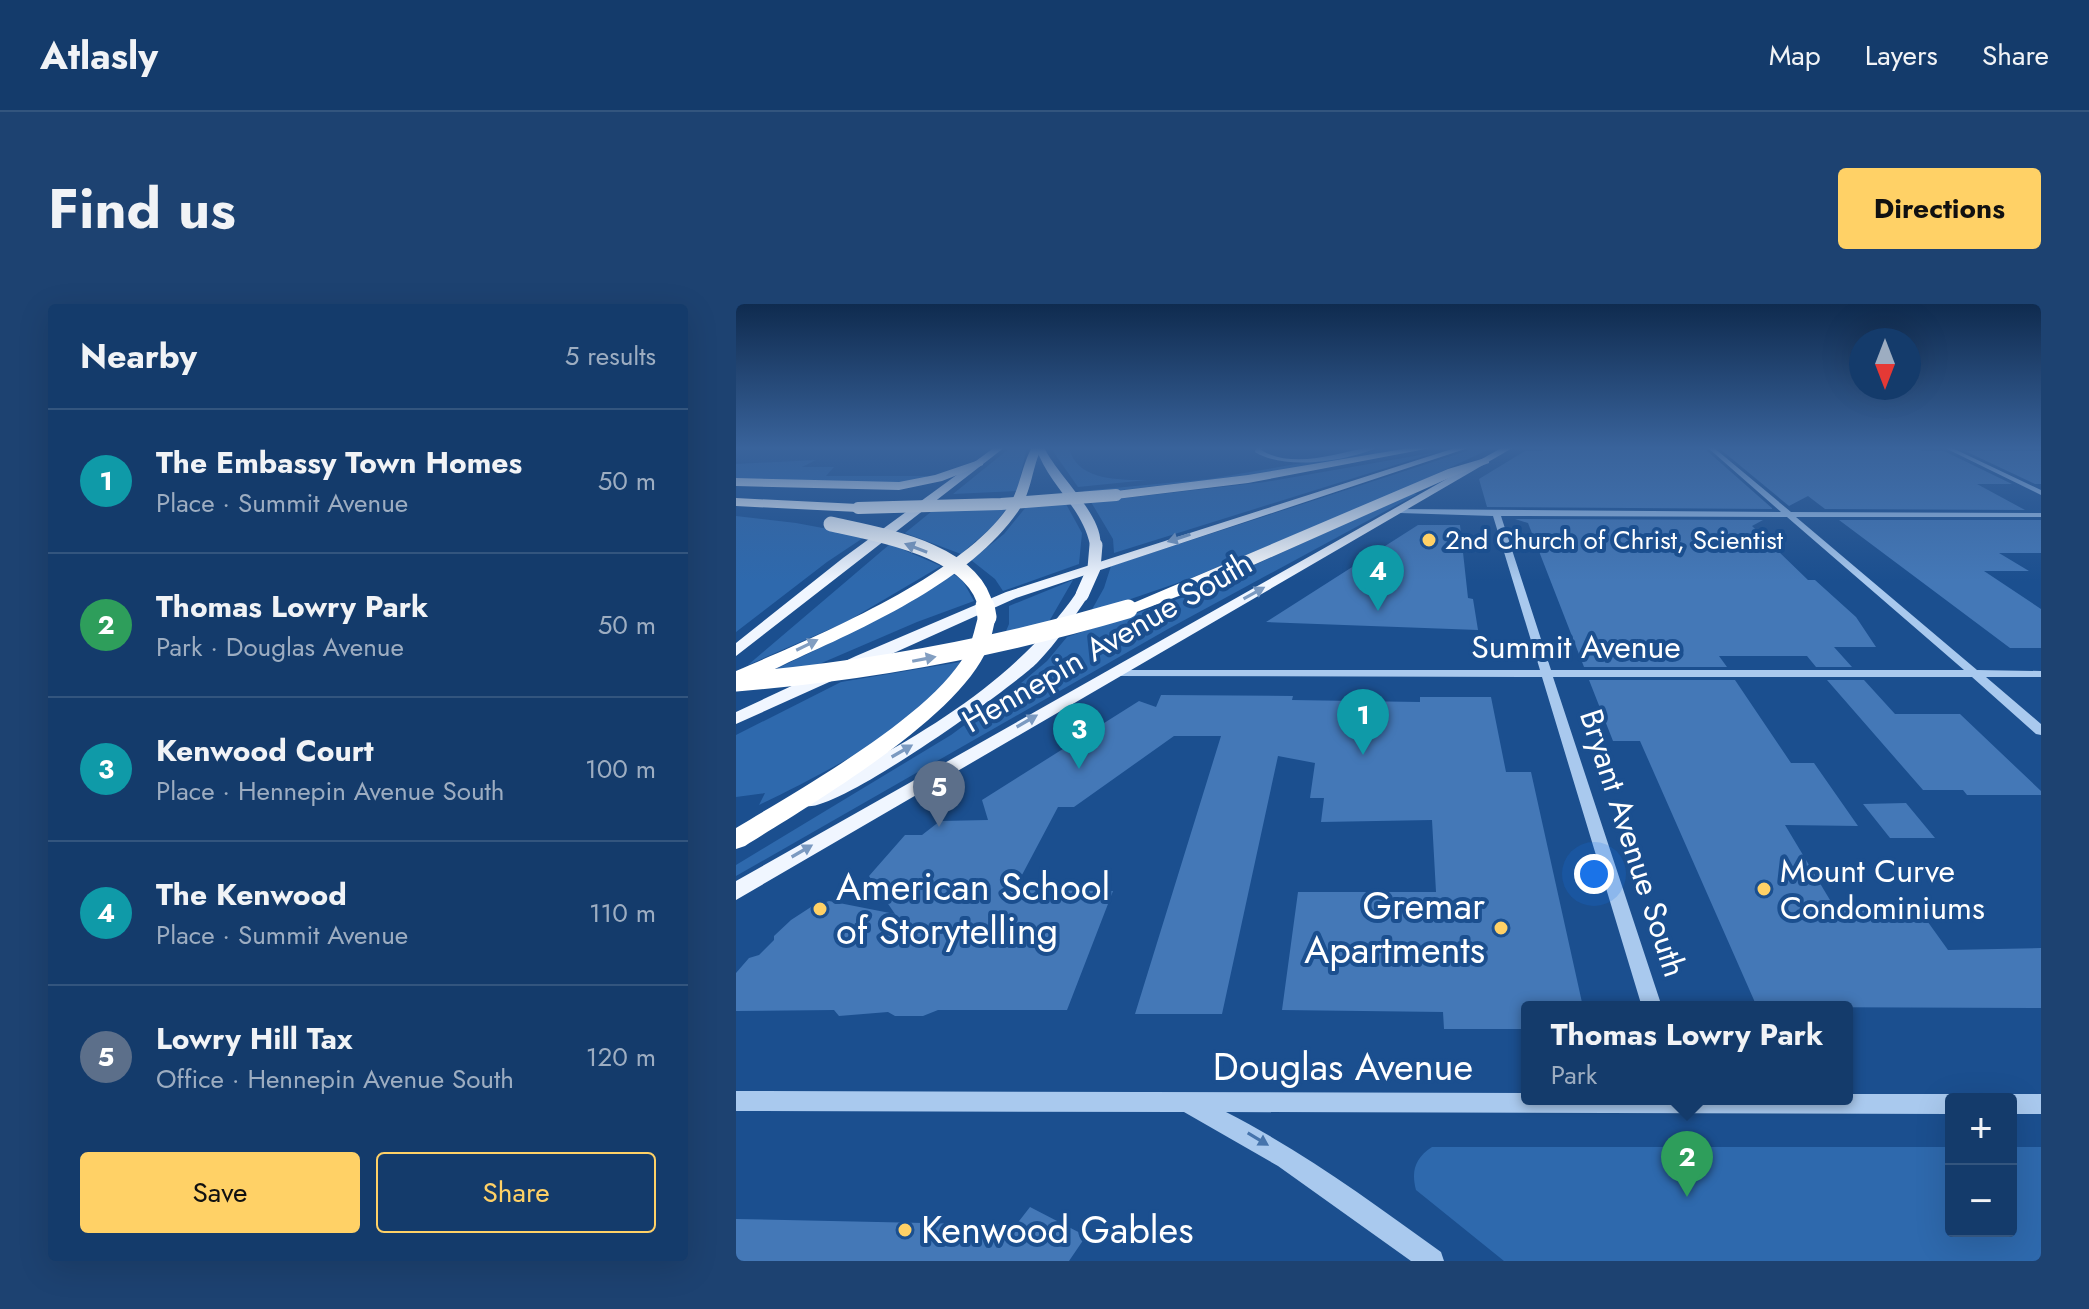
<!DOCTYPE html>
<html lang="en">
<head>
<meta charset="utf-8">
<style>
  body { margin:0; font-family:Jost,sans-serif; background:#1d4271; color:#f1f3f6 }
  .controls { position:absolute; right:24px; bottom:24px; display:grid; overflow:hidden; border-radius:8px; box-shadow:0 8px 32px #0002 }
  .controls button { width:72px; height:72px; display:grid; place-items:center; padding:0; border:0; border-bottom:2px solid #33557e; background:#143b6b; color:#f1f3f6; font:40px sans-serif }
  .compass { position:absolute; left:1113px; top:24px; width:72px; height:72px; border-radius:50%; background:#143b6b; box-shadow:0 8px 32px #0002; rotate:180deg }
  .you { position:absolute; left:858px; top:570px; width:28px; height:28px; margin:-20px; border:6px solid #fff; border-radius:50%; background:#1a73e8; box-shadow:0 0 0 12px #1a73e833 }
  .badge { display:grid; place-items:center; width:52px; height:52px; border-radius:50%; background:#ffd166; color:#fff; font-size:26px; font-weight:700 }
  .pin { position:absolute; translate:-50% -66px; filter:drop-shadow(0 2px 4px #0008) }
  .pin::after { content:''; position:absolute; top:42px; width:28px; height:24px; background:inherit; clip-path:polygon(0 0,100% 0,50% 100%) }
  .popup { position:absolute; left:785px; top:697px; width:332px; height:104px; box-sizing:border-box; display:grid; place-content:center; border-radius:8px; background:#143b6b; filter:drop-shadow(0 2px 6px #0005); font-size:26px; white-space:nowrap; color:#9dadc1 }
  .popup b { font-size:30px; color:#f1f3f6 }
  .popup::after { content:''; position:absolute; left:50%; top:100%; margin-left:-16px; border:16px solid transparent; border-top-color:#143b6b }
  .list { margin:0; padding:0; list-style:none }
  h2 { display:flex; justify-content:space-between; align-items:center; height:104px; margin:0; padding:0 32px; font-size:34px }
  h2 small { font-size:26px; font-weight:400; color:#9dadc1 }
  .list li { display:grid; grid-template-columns:52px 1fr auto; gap:24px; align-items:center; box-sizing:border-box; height:144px; padding:0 32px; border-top:2px solid #33557e }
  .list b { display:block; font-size:30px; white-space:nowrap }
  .list p { margin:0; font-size:26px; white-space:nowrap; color:#9dadc1 }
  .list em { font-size:26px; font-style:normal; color:#9dadc1 }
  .actions { display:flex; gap:16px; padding:24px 32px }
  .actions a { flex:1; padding:18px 0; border:2px solid #ffd166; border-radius:8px; text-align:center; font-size:28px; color:#ffd166 }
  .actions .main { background:#ffd166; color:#111 }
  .map { position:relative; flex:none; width:1305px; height:957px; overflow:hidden; border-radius:8px }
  header { display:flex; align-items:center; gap:48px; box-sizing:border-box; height:112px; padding:0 40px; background:#143b6b; border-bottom:2px solid #33557e }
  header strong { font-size:38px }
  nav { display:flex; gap:44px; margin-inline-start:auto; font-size:28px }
  .intro { display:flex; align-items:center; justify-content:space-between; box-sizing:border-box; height:192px; padding:0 48px }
  h1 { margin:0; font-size:56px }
  .button { padding:20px 36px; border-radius:8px; background:#ffd166; color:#111; font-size:28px; font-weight:700 }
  main { display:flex; gap:48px; padding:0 48px }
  aside { flex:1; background:#143b6b; border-radius:8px; box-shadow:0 8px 32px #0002 }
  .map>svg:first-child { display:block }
</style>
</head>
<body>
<header>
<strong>Atlasly</strong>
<nav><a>Map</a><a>Layers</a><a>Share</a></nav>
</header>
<div class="intro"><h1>Find us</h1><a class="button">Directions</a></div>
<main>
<aside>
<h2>Nearby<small>5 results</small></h2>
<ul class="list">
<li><span class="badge" style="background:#0f9aa8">1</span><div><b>The Embassy Town Homes</b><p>Place · Summit Avenue</p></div><em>50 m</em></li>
<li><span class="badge" style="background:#2e9e5b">2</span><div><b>Thomas Lowry Park</b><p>Park · Douglas Avenue</p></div><em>50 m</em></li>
<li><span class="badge" style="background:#0f9aa8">3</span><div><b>Kenwood Court</b><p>Place · Hennepin Avenue South</p></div><em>100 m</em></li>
<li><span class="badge" style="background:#0f9aa8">4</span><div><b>The Kenwood</b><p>Place · Summit Avenue</p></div><em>110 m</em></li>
<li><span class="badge" style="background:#5c6f8a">5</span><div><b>Lowry Hill Tax</b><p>Office · Hennepin Avenue South</p></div><em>120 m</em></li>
</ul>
<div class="actions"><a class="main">Save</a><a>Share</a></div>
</aside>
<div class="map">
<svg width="1305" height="957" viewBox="0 0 1305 957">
  <rect width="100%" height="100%" fill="#1b4f8f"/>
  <!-- green -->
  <path fill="#2e69ad" d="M275,143h16l-10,44 -64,3z
    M314,143h19c7,34 50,33 78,33l-69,7z
    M659,143h26l-145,25 -189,22 -4,-3 126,-12z
    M743,143h15l-88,41 -217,91 -99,34 14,-25 7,-22z
    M701,148l-323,101 -1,-14 -22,-37 174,-20z
    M80,156l-14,7h32l-8,9h101l-3,4 -16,3 -172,-3v-16z
    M676,189l5,1 -249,135 -432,247v-11l215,-130 64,-47 32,-27 20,-24 120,-41z
    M330,200l16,29 -3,31 -76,27 -8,-12 -24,-19 33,-26 22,-27z
    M271,204l-15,19 -31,27 -56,-21 27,-22z
    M0,212l60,7 70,13 -39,26 -91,70z
    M154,240l51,22 -95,56 -98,43z
    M216,269l11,8 11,20 -57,21 -107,46 -40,4 58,-28z
    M337,276l-26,45 -43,11 5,-12v-18z
    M224,358c-34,61 -139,113 -201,143l6,-12 -29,4v-62l105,-53z
    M696,843h519v84h60v-84h30v114h-537l-88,-71c-5,-19 -1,-32 16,-43z"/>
  <!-- building -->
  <path fill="#4478b7" d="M1079,143h99l8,4h22l68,33h-35l48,26 -200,-1 -17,-13 -19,10 -69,-57z
    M806,144l163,1 68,60 -286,-2 -8,-28 46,-28h18z
    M1229,147h76v33h-6z
    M779,215l248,1 -11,6 56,54h7l41,37 20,30h-42l18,20h-36l-9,-11h-88l8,11h-143l-56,-144z
    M1103,216h202v33h-42l30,18h-45l57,38v39h-31z
    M682,221h42l8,73 5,1 5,31 -212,-8z
    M853,376h146l56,83h23l44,63 -73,-1 51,85 84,1 28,39 93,-2v60l-284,-1 -117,-266h-27z
    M1091,376h37l31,34h65l81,77v4h-74l-4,-5h-40z
    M425,391l132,1 -1,4 128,2v-5h71l15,75h25l52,235h-56v22h-83l-1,-17 -161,-2 16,-118h138l-4,-72 -111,2 3,-24h-14l5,-35 -37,-7 -56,258h-87l86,-278h-47l-100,71h-16l-44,83 99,1 -46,119h-129l-15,6h-28l-7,-4 -49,4 -5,-6 -98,1v-38l13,-15 10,-3 15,-15v-4l17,-16 20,-13 18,-6 66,13 -26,-38 36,-41h17l18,-14 48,-1 -6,-20 157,-99 17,6z
    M1170,499l29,35h-45l-27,-34z
    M294,903l56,29 -17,25h-333v-42l280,6z"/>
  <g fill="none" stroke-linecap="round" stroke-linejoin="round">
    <!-- minor -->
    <path fill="#a9c9ee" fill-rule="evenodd" d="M520,143h6l-1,3c31,19 75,4 108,-3h10c-31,14 -94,24 -124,5z
      M971,143h6l78,65 250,1v4h-245l181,153 64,1v6h-55l55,47v11l-5,-1 -64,-57h-419l109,330h-20l-100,-330 -431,-1 -6,-3 6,-3h429l-47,-154 -93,-3 -4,-2 1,-2 384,3zM765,212l286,1 177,153h-413z
      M1207,143h7l91,43v5z
      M0,787l791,2v6h320v-5h104l8,5h-8v15l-725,-2c76,39 146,90 215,140l3,9h-33l-133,-95 -94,-54 -448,-1z
      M1275,790h30v20h-30v-15h-8z"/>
    <!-- major -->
    <path fill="#f0f6ff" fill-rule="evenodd" d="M259,143h10l-269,209v-13l107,-85z
      M300,143h8c13,29 62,70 56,101l-10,-3c-8,-39 -43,-61 -54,-98z
      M722,143h13l-455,151 -280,126v-12l120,-56 150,-64z
      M767,143h11l-778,453v-19z
      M346,287l7,4c-16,24 -32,47 -52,68 -28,27 -201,150 -231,143l-3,-5 3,-5c102,-54 204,-107 271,-204z"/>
    <!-- highway -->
    <path fill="#fff" fill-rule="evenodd" d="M296,143h10c-10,20 -10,44 -23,63 -47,69 -147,114 -221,148 -20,9 -41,21 -62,26v-13c77,-33 229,-96 274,-167 10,-17 12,-39 22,-57z
      M679,143h21l-188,36 -132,16 -6,-4 6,-4 132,-16z
      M749,154l4,1v4l-33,12 -243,108 -79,30 -6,1 -9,-5 329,-140z
      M243,156l4,1v4l-41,16 -43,9 -163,-4v-8l163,4 36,-7z
      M0,194l122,6 7,4 -7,4 -122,-6z
      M251,308l9,5c-3,10 -4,20 -8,30 -29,72 -177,157 -243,199l-9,3v-21c62,-38 204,-116 233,-181 4,-9 6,-20 9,-30z"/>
    <!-- major-bridge -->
    <path stroke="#f0f6ff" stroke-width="13" d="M346,291l12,-27 2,-23"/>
    <!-- highway-bridge-far2 -->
    <path stroke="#fff" stroke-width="12" d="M122,204l143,-4 115,-9"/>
    <!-- highway-bridge-far1 -->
    <path stroke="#fff" stroke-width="15" d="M95,220c49,11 144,26 155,84"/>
    <!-- highway-bridge -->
    <path stroke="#fff" stroke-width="19" d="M249,302l2,11
      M0,378c134,-11 263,-35 392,-73"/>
  </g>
  <!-- one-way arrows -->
  <defs><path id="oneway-solid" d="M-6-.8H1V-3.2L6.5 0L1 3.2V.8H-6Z" transform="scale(2)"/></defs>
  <g fill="#7b9ac1">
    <use href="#oneway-solid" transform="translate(443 234) rotate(162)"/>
    <use href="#oneway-solid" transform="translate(518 289) rotate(-29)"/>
    <use href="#oneway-solid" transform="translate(291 417) rotate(-30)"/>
    <use href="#oneway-solid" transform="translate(166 447) rotate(-30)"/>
    <use href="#oneway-solid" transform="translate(66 547) rotate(-30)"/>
  </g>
  <g fill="#829ec1">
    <use href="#oneway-solid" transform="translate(180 244) rotate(-159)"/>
    <use href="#oneway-solid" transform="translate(71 341) rotate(-26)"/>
    <use href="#oneway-solid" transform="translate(188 355) rotate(-11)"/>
  </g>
  <use fill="#4674ac" href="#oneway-solid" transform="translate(522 835) rotate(31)"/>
  <!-- sky -->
  <linearGradient id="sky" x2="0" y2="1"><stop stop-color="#0f2b4f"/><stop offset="0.52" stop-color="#39639b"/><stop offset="1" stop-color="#39639b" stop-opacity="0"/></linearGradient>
  <rect width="1305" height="277" fill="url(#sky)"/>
  <!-- markers -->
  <g fill="#ffd166" stroke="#1b4f8f" stroke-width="3">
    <circle cx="693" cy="236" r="8"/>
    <circle cx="1028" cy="585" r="8"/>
    <circle cx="84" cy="605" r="8"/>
    <circle cx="765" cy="624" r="8"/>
    <circle cx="169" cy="926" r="8"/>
  </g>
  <g text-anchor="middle" stroke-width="8" stroke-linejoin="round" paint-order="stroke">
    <!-- far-poi labels -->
    <g font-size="26" fill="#fff" stroke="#1b4f8f" text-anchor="start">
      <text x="709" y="245">2nd Church of Christ, Scientist</text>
    </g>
    <!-- street labels -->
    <g font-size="32" fill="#fff" stroke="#1b4f8f">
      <text transform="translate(371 338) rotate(-30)" y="11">Hennepin Avenue South</text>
      <text x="840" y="354">Summit Avenue</text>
      <text transform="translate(897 539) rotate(72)" y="11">Bryant Avenue South</text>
    </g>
    <!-- poi labels -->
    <g font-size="32" fill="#fff" stroke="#1b4f8f" text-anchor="start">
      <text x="1044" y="578">Mount Curve<tspan x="1044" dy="37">Condominiums</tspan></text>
    </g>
    <!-- near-poi labels -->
    <g font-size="38" fill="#fff" stroke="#1b4f8f" text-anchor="start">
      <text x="100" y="596">American School<tspan x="100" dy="44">of Storytelling</tspan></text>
      <text x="749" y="615" text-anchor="end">Gremar<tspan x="749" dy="44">Apartments</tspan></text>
      <text x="185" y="939">Kenwood Gables</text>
    </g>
    <!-- near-street labels -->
    <g font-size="38" fill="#fff" stroke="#1b4f8f">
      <text x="607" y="776">Douglas Avenue</text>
    </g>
  </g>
</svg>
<div class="controls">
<button>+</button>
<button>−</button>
</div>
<svg class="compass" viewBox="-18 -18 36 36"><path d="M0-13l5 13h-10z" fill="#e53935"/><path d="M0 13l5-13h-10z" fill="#9dadc1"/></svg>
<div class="you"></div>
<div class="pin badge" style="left:627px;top:451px;background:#0f9aa8">1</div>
<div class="pin badge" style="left:951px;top:893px;background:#2e9e5b">2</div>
<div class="popup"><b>Thomas Lowry Park</b>Park</div>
<div class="pin badge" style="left:343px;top:465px;background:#0f9aa8">3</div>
<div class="pin badge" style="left:642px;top:307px;background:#0f9aa8">4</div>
<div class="pin badge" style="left:203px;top:523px;background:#5c6f8a">5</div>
</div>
</main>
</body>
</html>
